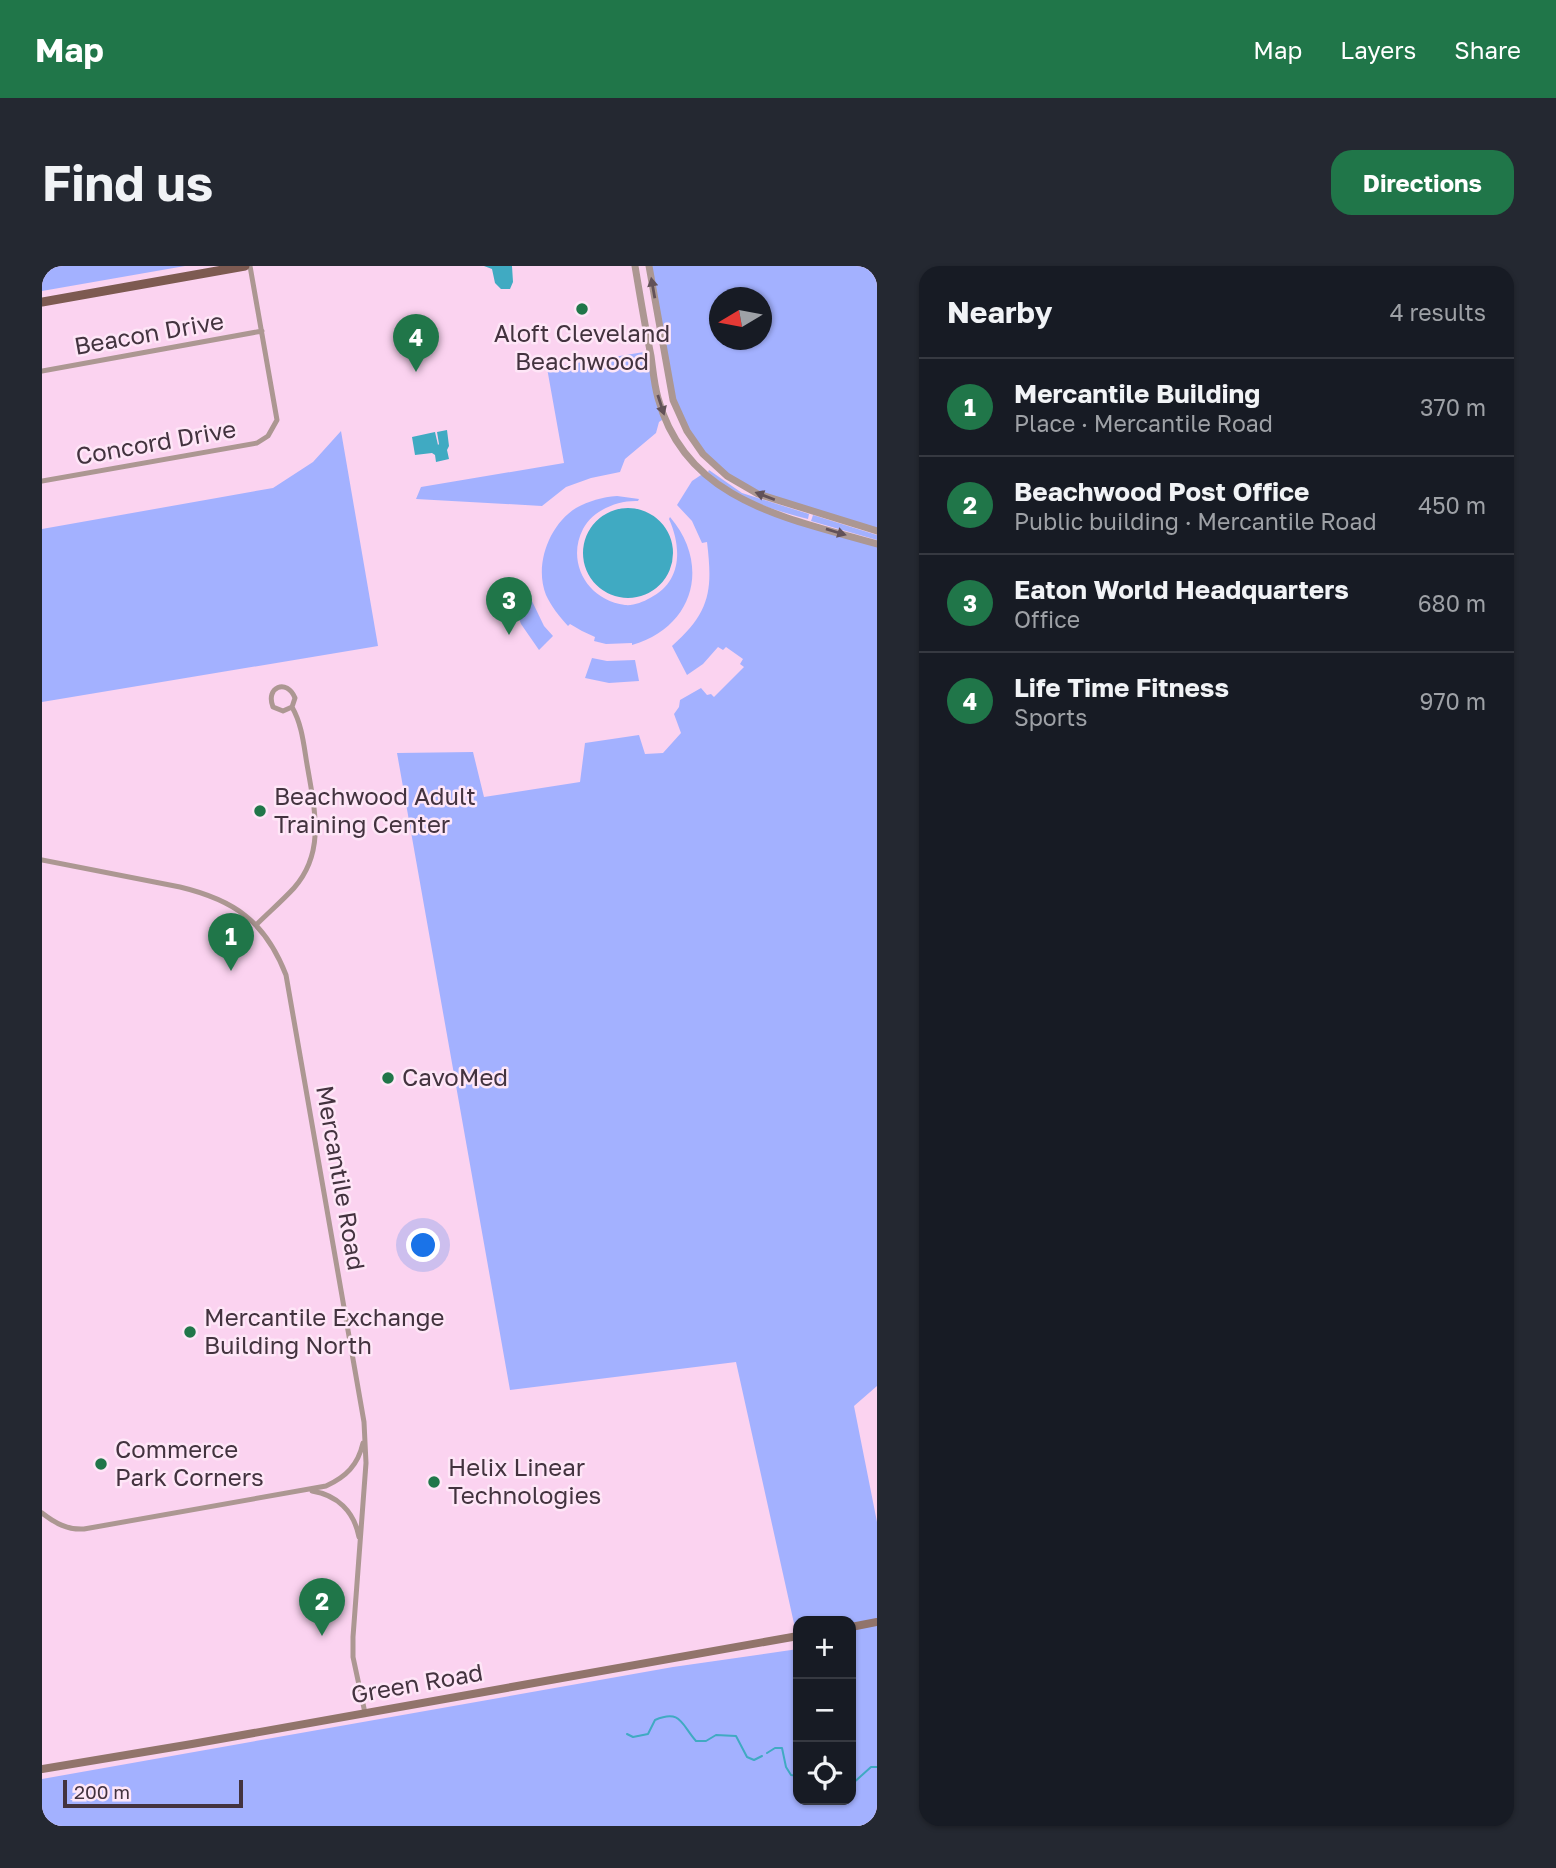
<!DOCTYPE html>
<html lang="en">
<head>
<meta charset="utf-8">
<style>
  body { margin:0; font-family:"Golos Text",sans-serif; background:#242831; color:#f1f3f6 }
  .controls { position:absolute; right:21px; bottom:21px; display:grid; overflow:hidden; border-radius:14px; box-shadow:0 2px 5px #0004 }
  .controls button { width:63px; height:63px; display:grid; place-items:center; padding:0; border:0; border-bottom:2px solid #363941; background:#171b24; color:#f1f3f6; font:35px sans-serif }
  .compass { position:absolute; left:667px; top:21px; width:63px; height:63px; border-radius:50%; background:#171b24; box-shadow:0 2px 5px #0004; rotate:260deg }
  .scale { position:absolute; left:21px; bottom:18px; width:180px; box-sizing:border-box; padding-left:7px; border:4px solid #43333f; border-top:0; font-size:19px; line-height:24px; white-space:nowrap; color:#43333f; -webkit-text-stroke:5px #fee6f7; paint-order:stroke }
  .you { position:absolute; left:382px; top:980px; width:24px; height:24px; margin:-18px; border:5px solid #fff; border-radius:50%; background:#1a73e8; box-shadow:0 0 0 10px #1a73e833 }
  .badge { display:grid; place-items:center; width:46px; height:46px; border-radius:50%; background:#207649; color:#fff; font-size:23px; font-weight:700 }
  .pin { position:absolute; translate:-50% -58px; filter:drop-shadow(0 2px 4px #0008) }
  .pin::after { content:''; position:absolute; top:37px; width:24px; height:21px; background:inherit; clip-path:polygon(0 0,100% 0,50% 100%) }
  .list { margin:0; padding:0; list-style:none }
  h2 { display:flex; justify-content:space-between; align-items:center; height:91px; margin:0; padding:0 28px; font-size:30px }
  h2 small { font-size:23px; font-weight:400; color:#9ea1a6 }
  .list li { display:grid; grid-template-columns:46px 1fr auto; gap:21px; align-items:center; box-sizing:border-box; height:98px; padding:0 28px; border-top:2px solid #363941 }
  .list b { display:block; font-size:26px; white-space:nowrap }
  .list p { margin:0; font-size:23px; white-space:nowrap; color:#9ea1a6 }
  .list em { font-size:23px; font-style:normal; color:#9ea1a6 }
  .icon { flex:none; width:38px; height:38px; fill:none; stroke:currentColor; stroke-width:2; stroke-linecap:round; stroke-linejoin:round }
  .map { position:relative; flex:none; width:835px; height:1560px; overflow:hidden; border-radius:21px }
  header { display:flex; align-items:center; gap:42px; box-sizing:border-box; height:98px; padding:0 35px; background:#207649; color:#fff }
  header strong { font-size:33px }
  nav { display:flex; gap:38px; margin-inline-start:auto; font-size:24px }
  .intro { display:flex; align-items:center; justify-content:space-between; box-sizing:border-box; height:168px; padding:0 42px }
  h1 { margin:0; font-size:49px }
  .button { padding:18px 32px; border-radius:21px; background:#207649; color:#fff; font-size:24px; font-weight:700 }
  main { display:flex; gap:42px; padding:0 42px }
  aside { flex:1; background:#171b24; border-radius:21px; box-shadow:0 2px 5px #0004 }
  .map>svg:first-child { display:block }
</style>
</head>
<body>
<header>
<strong>Map</strong>
<nav><a>Map</a><a>Layers</a><a>Share</a></nav>
</header>
<div class="intro"><h1>Find us</h1><a class="button">Directions</a></div>
<main>
<div class="map">
<svg width="835" height="1560" viewBox="0 0 835 1560">
  <rect width="100%" height="100%" fill="#fbd3f0"/>
  <!-- green -->
  <path fill="#a3b1ff" fill-rule="evenodd" d="M0,0h143l-143,25z
    M607,0h228v265l-104,-32 -59,-33 -35,-50zM678,32h42v42h-42z
    M608,85l15,67 -6,4 -3,11 -31,26 -5,13 -29,6 -25,9 -24,19 -126,-7 5,-12 143,-24 -17,-95z
    M299,165l37,215 -336,56v-173l231,-41 40,-26z
    M667,204l33,23 67,21 -1,5c-39,-10 -70,-20 -100,-47z
    M662,207l47,32 126,39v842l-23,20 23,116v304h-835v-47l631,-112 125,-18v151h53v-179h-53v15l-1,1 -61,-275 -226,28 -113,-637 76,-1 11,45 96,-15 5,-39 54,-8 6,19 18,-1 18,-20 -7,-19 5,-7 1,-7 21,-12 6,7 4,-1 3,3 30,-30 -4,-3 3,-5 -17,-12 -3,3 -5,-3 -15,17 -16,11 -15,-29c38,-34 41,-55 35,-104l-5,1 -10,-22 -15,-16 15,-24z
    M575,230l22,3 -1,2c-20,-1 -45,9 -55,28 -17,33 4,71 42,76 8,1 18,-3 25,-7 32,-16 32,-50 19,-79l1,-2c41,48 24,110 -38,128v-2l-26,1 -12,-3 1,-4 -13,-6 -12,-7 -2,2c-9,-10 -17,-20 -22,-31 -12,-30 3,-70 30,-87 13,-7 26,-11 41,-12z
    M771,249l64,20v5l-66,-19z
    M489,333l13,27 9,10 -14,14 -18,-26 -7,-19z
    M550,392l15,3 28,-1 4,21 -30,2 -24,-5z"/>
  <!-- water -->
  <path fill="#40aac2" d="M442,0h28l1,16 -3,7h-9l-6,-6 -3,-14z
    M405,164l2,16 -2,4 2,9 -13,3 -1,-7 -3,-2 -17,2 -3,-18 23,-5 3,13 1,-1 -2,-12z
    M541 287a45 45 0 1 1 90 0a45 45 0 1 1-90 0Z"/>
  <g fill="none" stroke-linecap="round" stroke-linejoin="round">
    <!-- stream -->
    <path stroke="#40aac2" stroke-width="2" d="M585,1468l6,3 15,-3 7,-14c26,-11 26,4 41,21h10l10,-6 20,1 11,21 7,3 8,-4
      M725,1487l8,-5h7l4,19 5,8 7,1
      M809,1519l20,-18h6"/>
    <!-- minor -->
    <path stroke="#ac9792" stroke-width="5" d="M0,105l220,-40
      M0,215l215,-38 11,-7 9,-16 -27,-154
      M0,594l138,27c54,13 85,34 106,88l78,447 2,41 -13,174v20l12,56
      M214,659c12,-12 26,-24 38,-37 31,-35 21,-77 14,-118 -4,-21 -5,-44 -16,-63l3,-9c-8,-20 -30,-11 -22,9l10,4 9,-4
      M270,1225c25,4 42,20 47,46
      M0,1247c13,10 25,17 42,16l242,-43c20,-9 32,-21 37,-43"/>
    <!-- tertiary -->
    <path stroke="#ac9792" stroke-width="7" d="M593,0c5,30 10,60 16,90 2,14 3,28 7,42 28,104 130,120 219,146
      M607,0l24,134 14,31 16,23 24,22 31,18 119,37"/>
    <!-- secondary -->
    <path stroke="#91746b" stroke-width="8" d="M809,1361l26,-5
      M0,1503l150,-25 606,-108"/>
    <!-- primary -->
    <path stroke="#7d5a51" stroke-width="9" d="M0,36l203,-36"/>
  </g>
  <!-- one-way arrows -->
  <defs><path id="oneway-solid" d="M-6-.8H1V-3.2L6.5 0L1 3.2V.8H-6Z" transform="scale(1.75)"/></defs>
  <g fill="#625158">
    <use href="#oneway-solid" transform="translate(611 22) rotate(-100)"/>
    <use href="#oneway-solid" transform="translate(619 139) rotate(72)"/>
    <use href="#oneway-solid" transform="translate(723 230) rotate(-159)"/>
    <use href="#oneway-solid" transform="translate(794 266) rotate(17)"/>
  </g>
  <!-- markers -->
  <g fill="#207649" stroke="#fee6f7" stroke-width="2.5">
    <circle cx="540" cy="43" r="7"/>
    <circle cx="218" cy="545" r="7"/>
    <circle cx="346" cy="812" r="7"/>
    <circle cx="148" cy="1066" r="7"/>
    <circle cx="59" cy="1198" r="7"/>
    <circle cx="392" cy="1216" r="7"/>
  </g>
  <g text-anchor="middle" stroke-width="5" stroke-linejoin="round" paint-order="stroke">
    <!-- street labels -->
    <g font-size="24" fill="#43333f" stroke="#fee6f7">
      <text transform="translate(107 68) rotate(-10)" y="8">Beacon Drive</text>
      <text transform="translate(114 177) rotate(-10)" y="8">Concord Drive</text>
      <text transform="translate(298 912) rotate(80)" y="8">Mercantile Road</text>
      <text transform="translate(375 1418) rotate(-10)" y="8">Green Road</text>
    </g>
    <!-- poi labels -->
    <g font-size="24" fill="#43333f" stroke="#fee6f7" text-anchor="start">
      <text x="540" y="76" text-anchor="middle">Aloft Cleveland<tspan x="540" dy="28">Beachwood</tspan></text>
      <text x="232" y="539">Beachwood Adult<tspan x="232" dy="28">Training Center</tspan></text>
      <text x="360" y="820">CavoMed</text>
      <text x="162" y="1060">Mercantile Exchange<tspan x="162" dy="28">Building North</tspan></text>
      <text x="73" y="1192">Commerce<tspan x="73" dy="28">Park Corners</tspan></text>
      <text x="406" y="1210">Helix Linear<tspan x="406" dy="28">Technologies</tspan></text>
    </g>
  </g>
</svg>
<div class="controls">
<button>+</button>
<button>−</button>
<button><svg class="icon" aria-label="locate" viewBox="0 0 24 24"><circle cx="12" cy="12" r="6"/><path d="M12 2v4M12 18v4M2 12h4M18 12h4"/></svg></button>
</div>
<svg class="compass" viewBox="-18 -18 36 36"><path d="M0-13l5 13h-10z" fill="#e53935"/><path d="M0 13l5-13h-10z" fill="#9ea1a6"/></svg>
<div class="scale">200 m</div>
<div class="you"></div>
<div class="pin badge" style="left:189px;top:705px">1</div>
<div class="pin badge" style="left:280px;top:1370px">2</div>
<div class="pin badge" style="left:467px;top:369px">3</div>
<div class="pin badge" style="left:374px;top:106px">4</div>
</div>
<aside>
<h2>Nearby<small>4 results</small></h2>
<ul class="list">
<li><span class="badge">1</span><div><b>Mercantile Building</b><p>Place · Mercantile Road</p></div><em>370 m</em></li>
<li><span class="badge">2</span><div><b>Beachwood Post Office</b><p>Public building · Mercantile Road</p></div><em>450 m</em></li>
<li><span class="badge">3</span><div><b>Eaton World Headquarters</b><p>Office</p></div><em>680 m</em></li>
<li><span class="badge">4</span><div><b>Life Time Fitness</b><p>Sports</p></div><em>970 m</em></li>
</ul>
</aside>
</main>
</body>
</html>
